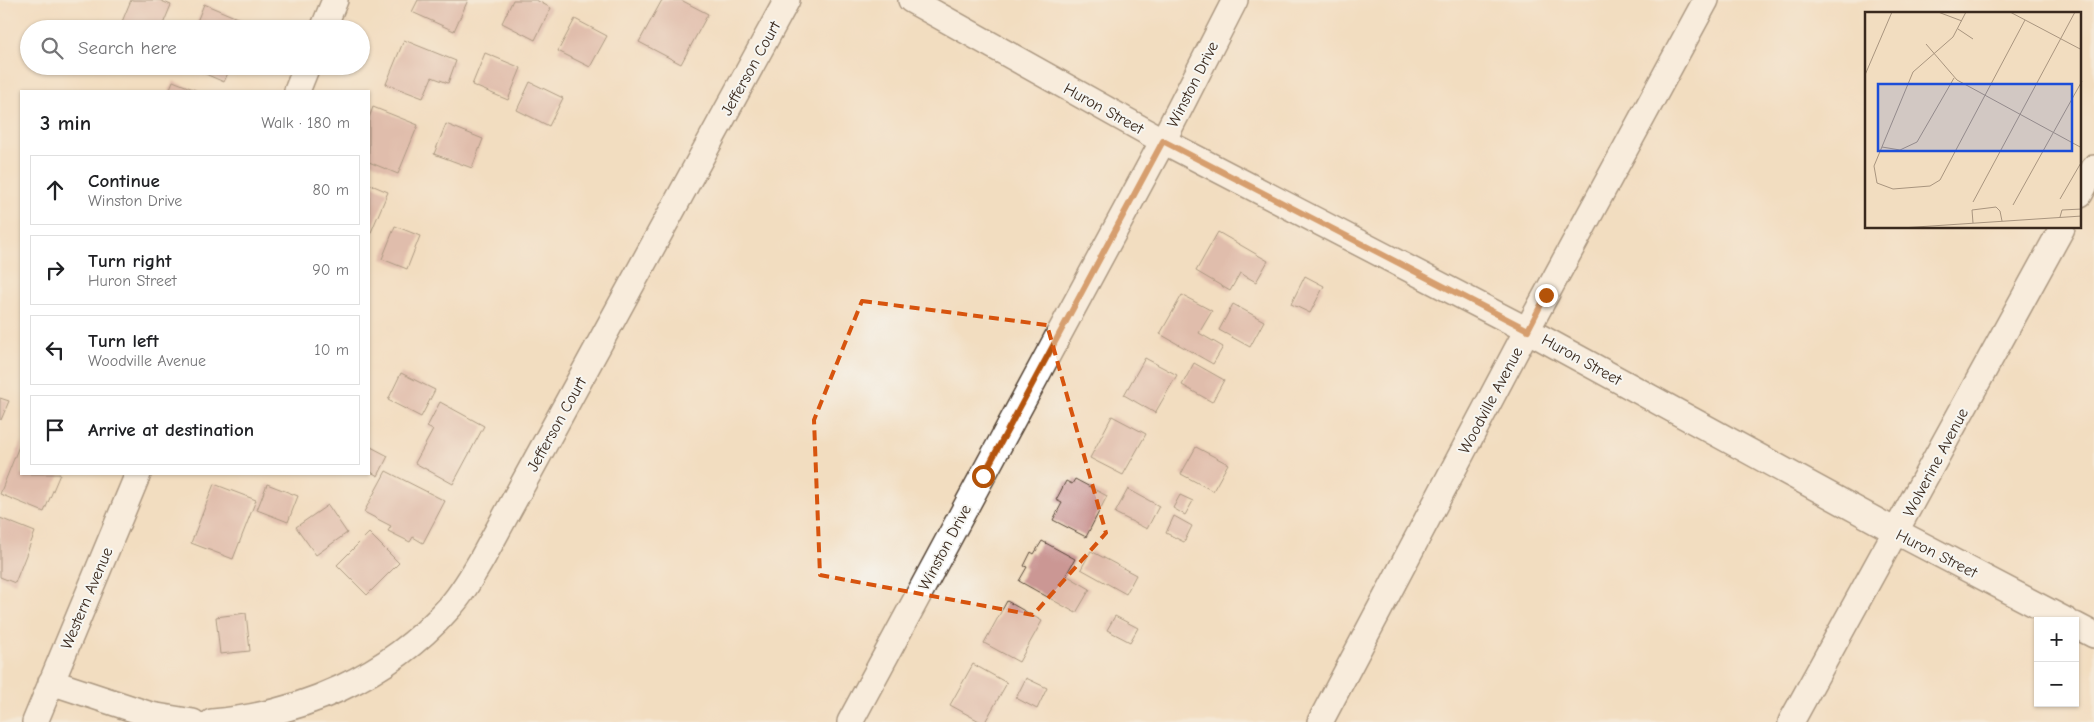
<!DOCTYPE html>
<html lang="en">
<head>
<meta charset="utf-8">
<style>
  body { margin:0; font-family:"Comic Neue",sans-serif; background:#f2f2f2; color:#202124 }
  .controls { position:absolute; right:15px; bottom:15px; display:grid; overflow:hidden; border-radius:0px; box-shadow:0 1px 4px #0004 }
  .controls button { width:45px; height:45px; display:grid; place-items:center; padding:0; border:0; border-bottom:1px solid #e0e0e0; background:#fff; color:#202124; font:25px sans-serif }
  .stop { position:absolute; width:15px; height:15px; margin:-11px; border:4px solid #b45309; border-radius:50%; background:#fff }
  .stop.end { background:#b45309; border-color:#fff; box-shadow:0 1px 5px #0008 }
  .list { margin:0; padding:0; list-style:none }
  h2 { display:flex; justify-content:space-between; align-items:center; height:65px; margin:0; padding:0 20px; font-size:21px }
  h2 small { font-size:16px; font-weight:400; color:#757577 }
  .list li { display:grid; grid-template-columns:32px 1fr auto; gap:15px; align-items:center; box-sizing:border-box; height:70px; margin:0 10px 10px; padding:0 10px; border:1px solid #e0e0e0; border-radius:0px }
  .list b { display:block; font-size:19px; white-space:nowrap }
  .list p { margin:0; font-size:16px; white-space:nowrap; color:#757577 }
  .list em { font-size:16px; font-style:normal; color:#757577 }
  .icon { flex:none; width:28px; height:28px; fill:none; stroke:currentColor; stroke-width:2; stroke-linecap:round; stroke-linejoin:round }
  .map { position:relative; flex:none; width:2094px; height:722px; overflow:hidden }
  .search { position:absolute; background:#fff; box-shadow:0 1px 4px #0004; left:20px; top:20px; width:350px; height:55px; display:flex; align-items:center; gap:12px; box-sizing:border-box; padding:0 18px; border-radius:28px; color:#757577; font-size:19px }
  .panel { position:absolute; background:#fff; box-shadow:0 1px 4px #0004; left:20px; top:90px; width:350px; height:385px; border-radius:0px }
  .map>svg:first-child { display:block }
</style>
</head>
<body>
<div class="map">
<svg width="2094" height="722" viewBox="0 0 2094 722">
  <rect width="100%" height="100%" fill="#f6f6f2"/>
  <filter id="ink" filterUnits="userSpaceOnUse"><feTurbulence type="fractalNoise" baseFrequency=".02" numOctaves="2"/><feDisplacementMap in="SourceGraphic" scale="10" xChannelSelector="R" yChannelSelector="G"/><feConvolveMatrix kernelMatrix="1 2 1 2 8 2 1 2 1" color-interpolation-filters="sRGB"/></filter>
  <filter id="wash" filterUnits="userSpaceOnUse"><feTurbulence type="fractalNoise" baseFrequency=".0096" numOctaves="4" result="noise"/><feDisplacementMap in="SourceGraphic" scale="20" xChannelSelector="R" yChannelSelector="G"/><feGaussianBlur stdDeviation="1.12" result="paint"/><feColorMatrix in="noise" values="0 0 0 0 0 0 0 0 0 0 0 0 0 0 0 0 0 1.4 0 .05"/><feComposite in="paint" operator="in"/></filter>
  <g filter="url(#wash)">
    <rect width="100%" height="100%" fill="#f2ddc0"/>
    <g id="blocks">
      <!-- building -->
      <path fill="#cb9794" d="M131,0h28l12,5 -10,24h-42z
        M418,0h50l-14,31 -42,-19z
        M513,0h23l15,8 -16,32 -33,-17z
        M662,0h19l27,14 -27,50 -42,-22z
        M204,4l45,19 -3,6h-52z
        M575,19l32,17 -17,31 -32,-16z
        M404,40l52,21 -8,22 -16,-6 -9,21 -37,-14z
        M485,53l36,15 -13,32 -36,-15z
        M187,66h44l-7,16z
        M173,81l25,10h-29z
        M530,82l33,16 -14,28 -32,-16z
        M373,107l45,18 -20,49 -29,-12v-44z
        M446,124l37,15 -11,29 -38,-14z
        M369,184l19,8 -19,45z
        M395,226l25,10 -13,33 -25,-10z
        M1218,232l50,29 -12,21 -16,-9 -10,18 -34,-20z
        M1305,276l19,10 -14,27 -19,-9z
        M1182,295l30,16 -13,22 24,14 -10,17 -53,-30z
        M1233,304l31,17 -14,26 -31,-17z
        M1145,358l32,17 -22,38 -31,-18z
        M1194,363l30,17 -12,22 -30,-17z
        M401,373l34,17 -14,27 -33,-17z
        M0,398l9,3 -8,19 -1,-1z
        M440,402l44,24 -31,58 -38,-21 18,-33 -6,-3z
        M1112,416l34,18 -23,41 -33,-17z
        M21,441v33h39l-16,38 -44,-18z
        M369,446l19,10 -10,20 -9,-5z
        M1196,447l32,17 -15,27 -32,-17z
        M386,471l59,30 -22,42 -10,-6 -3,5 -22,-11 3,-5 -27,-14z
        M1075,479l32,17 -21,41 -33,-17 9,-17 -6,-3 10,-19 6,3z
        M214,484l42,16 -23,59 -42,-16z
        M267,484l31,12 -10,26 -31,-12z
        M1128,489l31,17 -12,23 -32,-16z
        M1180,495l13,6 -8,14 -12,-7z
        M328,505l19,28 -31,22 -20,-28z
        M1174,516l18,10 -8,16 -18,-9z
        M0,518l35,14 -20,51 -15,-6z
        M369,533l30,30 -32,32 -30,-30z
        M1042,541l33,18 -9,16 24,14 -14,24 -57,-32 8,-14 -3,-1 7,-14 3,2z
        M1091,551l45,24 -10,19 -45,-25z
        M1007,601l35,20 -23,41 -35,-19z
        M246,613l4,38 -30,3 -4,-37z
        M1115,616l23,12 -8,14 -23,-12z
        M973,664l34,19 -22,39h-4l-31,-17z
        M1026,678l21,10 -10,21 -21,-11z"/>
    </g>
  </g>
  <g filter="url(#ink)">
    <use href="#blocks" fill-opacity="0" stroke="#564536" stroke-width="1"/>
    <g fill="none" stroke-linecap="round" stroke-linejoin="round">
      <!-- minor casing -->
      <g stroke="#564536" stroke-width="28">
        <path id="minor" d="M911,0l252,141 364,189 370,202 170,89
          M323,29l12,-29
          M297,91l10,-25
          M2080,194l14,-26
          M2075,625l19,10
          M51,682l100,33 42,7
          M35,722l103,-248
          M212,722c88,-7 177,-46 236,-113 14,-15 24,-33 34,-50l305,-559
          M850,722l313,-581 72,-141
          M1320,722l207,-392 179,-330
          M1791,722l271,-494"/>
      </g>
      <!-- minor -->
      <use href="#minor" stroke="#fff" stroke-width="25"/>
    </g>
  </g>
  <g fill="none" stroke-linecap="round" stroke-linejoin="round" filter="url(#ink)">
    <!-- route -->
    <path stroke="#b45309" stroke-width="6" d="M983,476l180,-335 365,189 18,-35"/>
  </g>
  <!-- marked area -->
  <path d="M0 0H2094V722H0ZM862,301l185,24 59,208 -73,82 -213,-40 -6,-155z" fill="#f2ddc0" fill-opacity=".55" fill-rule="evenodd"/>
  <path fill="none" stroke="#d7540e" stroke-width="4" stroke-dasharray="10 6" stroke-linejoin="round" d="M862,301l185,24 59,208 -73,82 -213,-40 -6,-155z"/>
  <g text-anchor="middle" stroke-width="4" stroke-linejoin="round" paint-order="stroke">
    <!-- street labels -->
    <g font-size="16" fill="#3b2a1e" stroke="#f6f6f2">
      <text transform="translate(750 68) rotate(-61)" y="6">Jefferson Court</text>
      <text transform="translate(1192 84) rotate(-63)" y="6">Winston Drive</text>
      <text transform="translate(1104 108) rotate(29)" y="6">Huron Street</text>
      <text transform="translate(1582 359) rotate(29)" y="6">Huron Street</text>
      <text transform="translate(1490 400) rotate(-62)" y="6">Woodville Avenue</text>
      <text transform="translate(556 424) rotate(-61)" y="6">Jefferson Court</text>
      <text transform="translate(1935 462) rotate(-62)" y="6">Wolverine Avenue</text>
      <text transform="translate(944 547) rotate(-62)" y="6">Winston Drive</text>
      <text transform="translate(1937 553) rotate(27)" y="6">Huron Street</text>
      <text transform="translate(86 598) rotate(-67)" y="6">Western Avenue</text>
    </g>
  </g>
  <!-- overview -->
  <g transform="translate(1865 12)">
    <rect width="216" height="216" fill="#f2ddc0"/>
    <path fill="none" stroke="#a9957f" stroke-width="1" d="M73,0l24,9M145,0l72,38M93,17l15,10M61,32l31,36 125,68M0,63l27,-63M17,135l18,3 17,-8 37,-64M12,171l16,6 37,-3 10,-6 85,-160M12,171l-3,-17 39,-94 40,-35 13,-25M195,187l22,-38M108,190l102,-190M148,193l69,-124M195,205l2,-7 20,-1M108,211l-1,-13 24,-3 4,4 2,10M36,216l181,-12"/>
    <path fill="#1d4ed8" fill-opacity="0.15" stroke="#1d4ed8" stroke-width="2.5" d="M13,72h194v67h-194z"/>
    <rect width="216" height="216" fill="none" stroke="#3b2a1e" stroke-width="2.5"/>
  </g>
</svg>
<div class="controls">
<button>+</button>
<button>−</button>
</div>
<div class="stop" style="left:983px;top:476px"></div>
<div class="stop end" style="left:1546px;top:295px"></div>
<div class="search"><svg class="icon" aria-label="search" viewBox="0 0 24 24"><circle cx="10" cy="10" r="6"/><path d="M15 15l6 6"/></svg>Search here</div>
<section class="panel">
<h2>3 min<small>Walk · 180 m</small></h2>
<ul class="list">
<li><svg class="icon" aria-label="ahead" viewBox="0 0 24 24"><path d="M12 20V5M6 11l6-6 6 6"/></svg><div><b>Continue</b><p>Winston Drive</p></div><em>80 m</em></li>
<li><svg class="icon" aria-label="right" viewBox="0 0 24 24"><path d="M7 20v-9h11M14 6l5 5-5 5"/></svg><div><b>Turn right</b><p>Huron Street</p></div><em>90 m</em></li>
<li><svg class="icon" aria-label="left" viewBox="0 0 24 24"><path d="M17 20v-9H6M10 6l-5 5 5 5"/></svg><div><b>Turn left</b><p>Woodville Avenue</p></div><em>10 m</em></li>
<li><svg class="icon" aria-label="arrive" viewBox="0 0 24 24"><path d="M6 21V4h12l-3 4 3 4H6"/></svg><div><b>Arrive at destination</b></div></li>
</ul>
</section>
</div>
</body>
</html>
